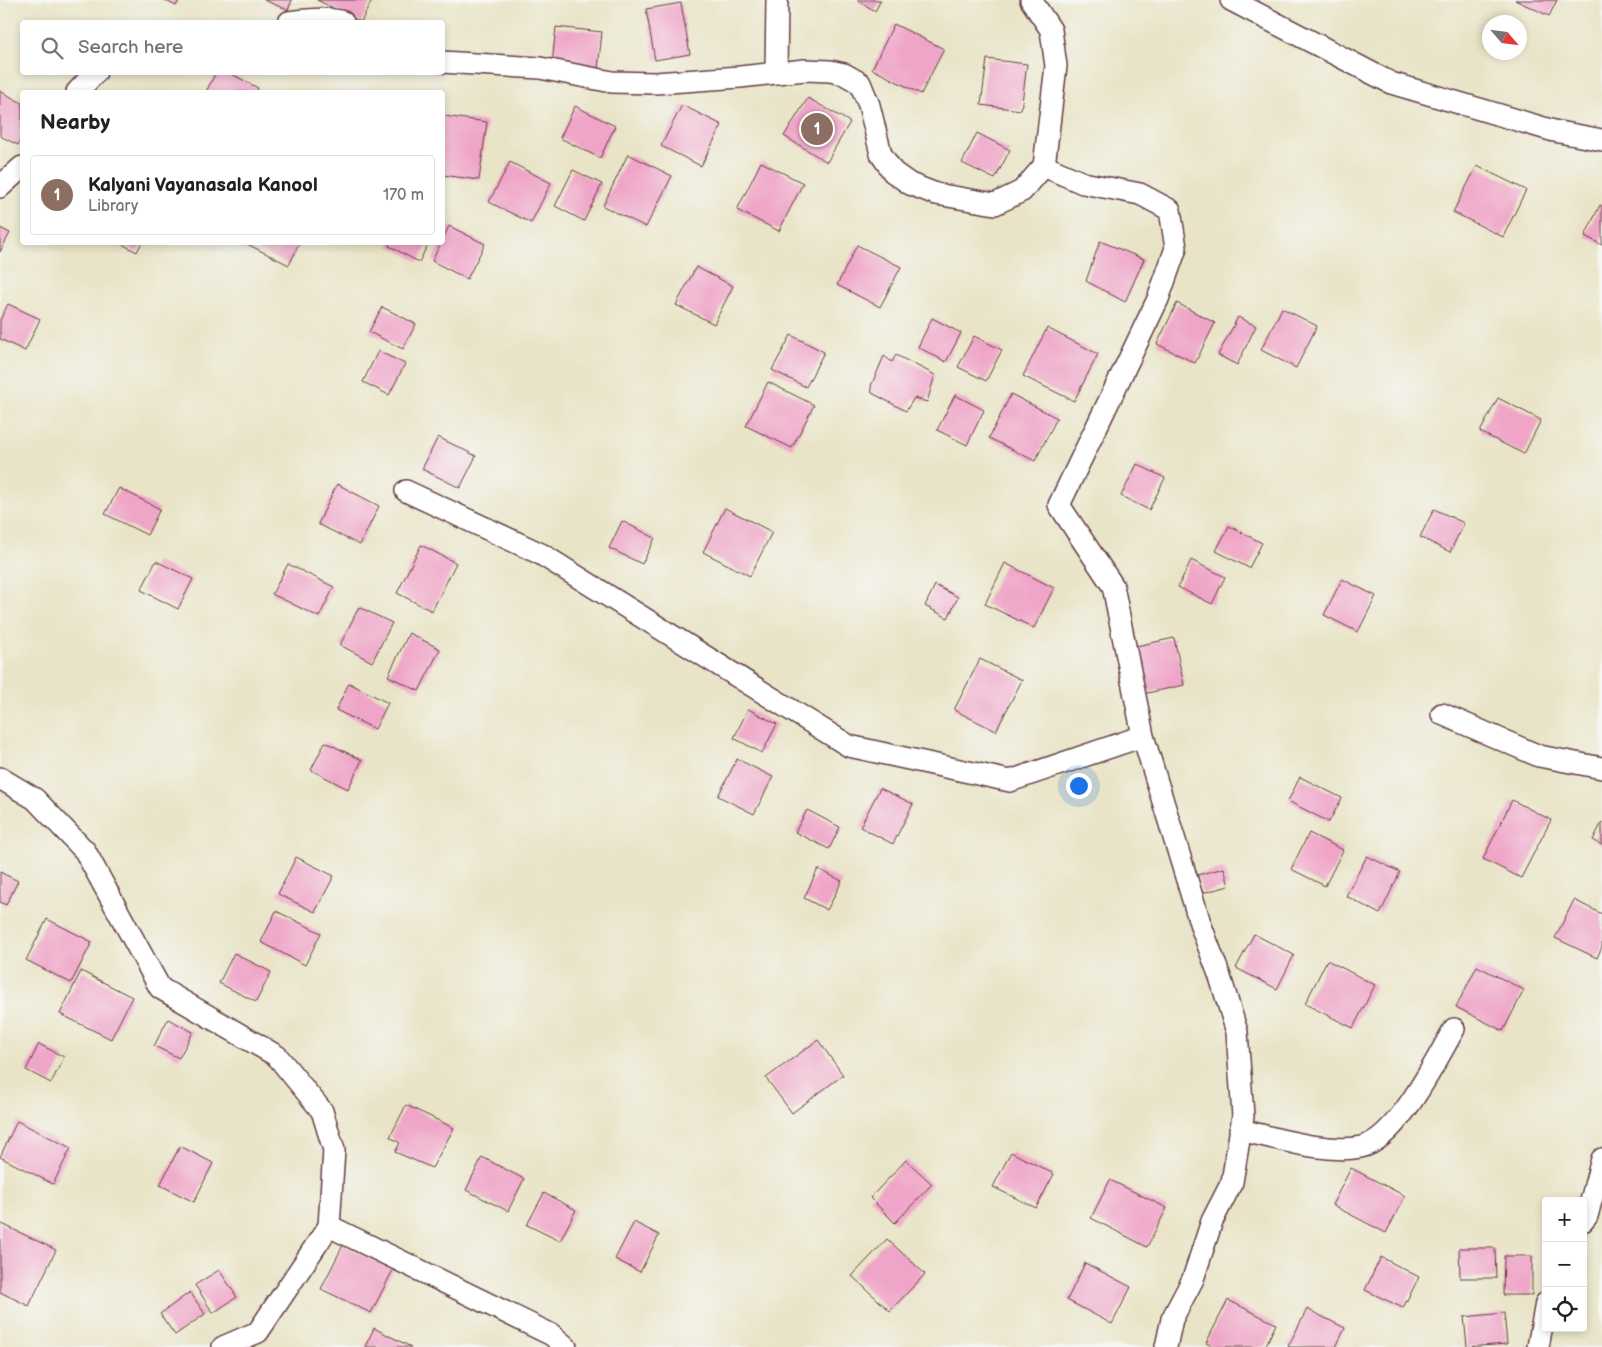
<!DOCTYPE html>
<html lang="en">
<head>
<meta charset="utf-8">
<style>
  body { margin:0; font-family:"Balsamiq Sans",sans-serif; background:#f2f2f2; color:#202124 }
  .controls { position:absolute; right:15px; bottom:15px; display:grid; overflow:hidden; border-radius:5px; box-shadow:0 2px 8px #0003 }
  .controls button { width:45px; height:45px; display:grid; place-items:center; padding:0; border:0; border-bottom:1px solid #e0e0e0; background:#fff; color:#202124; font:25px sans-serif }
  .compass { position:absolute; left:1482px; top:15px; width:45px; height:45px; border-radius:50%; background:#fff; box-shadow:0 2px 8px #0003; rotate:118deg }
  .you { position:absolute; left:1078px; top:785px; width:18px; height:18px; margin:-12px; border:4px solid #fff; border-radius:50%; background:#1a73e8; box-shadow:0 0 0 8px #1a73e833 }
  .badge { display:grid; place-items:center; width:32px; height:32px; border-radius:50%; background:#d1495b; color:#fff; font-size:16px; font-weight:700 }
  .pin { position:absolute; translate:-50% -50%; border:2px solid #fff; box-shadow:0 1px 5px #0006 }
  .list { margin:0; padding:0; list-style:none }
  h2 { display:flex; justify-content:space-between; align-items:center; height:65px; margin:0; padding:0 20px; font-size:21px }
  h2 small { font-size:16px; font-weight:400; color:#757577 }
  .list li { display:grid; grid-template-columns:32px 1fr auto; gap:15px; align-items:center; box-sizing:border-box; height:80px; margin:0 10px 10px; padding:0 10px; border:1px solid #e0e0e0; border-radius:5px }
  .list b { display:block; font-size:19px; white-space:nowrap }
  .list p { margin:0; font-size:16px; white-space:nowrap; color:#757577 }
  .list em { font-size:16px; font-style:normal; color:#757577 }
  .icon { flex:none; width:28px; height:28px; fill:none; stroke:currentColor; stroke-width:2; stroke-linecap:round; stroke-linejoin:round }
  .map { position:relative; flex:none; width:1602px; height:1347px; overflow:hidden }
  .search { position:absolute; background:#fff; box-shadow:0 2px 8px #0003; left:20px; top:20px; width:425px; height:55px; display:flex; align-items:center; gap:12px; box-sizing:border-box; padding:0 18px; border-radius:5px; color:#757577; font-size:19px }
  .panel { position:absolute; background:#fff; box-shadow:0 2px 8px #0003; left:20px; top:90px; width:425px; height:155px; border-radius:5px }
  .map>svg:first-child { display:block }
</style>
</head>
<body>
<div class="map">
<svg width="1602" height="1347" viewBox="0 0 1602 1347">
  <rect width="100%" height="100%" fill="#f6f6f2"/>
  <filter id="ink" filterUnits="userSpaceOnUse"><feTurbulence type="fractalNoise" baseFrequency=".02" numOctaves="2"/><feDisplacementMap in="SourceGraphic" scale="10" xChannelSelector="R" yChannelSelector="G"/><feConvolveMatrix kernelMatrix="1 2 1 2 8 2 1 2 1" color-interpolation-filters="sRGB"/></filter>
  <filter id="wash" filterUnits="userSpaceOnUse"><feTurbulence type="fractalNoise" baseFrequency=".0096" numOctaves="4" result="noise"/><feDisplacementMap in="SourceGraphic" scale="20" xChannelSelector="R" yChannelSelector="G"/><feGaussianBlur stdDeviation="1.12" result="paint"/><feColorMatrix in="noise" values="0 0 0 0 0 0 0 0 0 0 0 0 0 0 0 0 0 1.4 0 .05"/><feComposite in="paint" operator="in"/></filter>
  <g filter="url(#wash)">
    <rect width="100%" height="100%" fill="#e9e4c7"/>
    <g id="blocks">
      <!-- building -->
      <path fill="#efa5c7" d="M164,0h15l-3,6z
        M264,0h28l-4,10z
        M317,0h55l-11,22z
        M857,0h24l-6,11z
        M1515,0h42l-8,16z
        M681,3l9,51 -35,6 -9,-51z
        M894,24l50,25 -23,45 -49,-25z
        M556,27l46,5 -4,37 -46,-5z
        M987,59l40,5 -6,46 -40,-5z
        M216,72h12l30,16 -2,4h-50z
        M0,91l22,12v34l-4,8 -18,-9z
        M808,98l42,24 -23,40 -43,-26z
        M682,105l40,20 -21,41 -40,-20z
        M575,106l40,20 -15,32 -40,-20z
        M444,116l43,6 -8,58 -37,-5v-47z
        M977,133l33,17 -15,29 -33,-16z
        M628,154l44,22 -26,51 -43,-21z
        M510,162l41,21 -20,40 -42,-21z
        M761,162l42,21 -24,48 -42,-21z
        M1477,166l49,24 -23,47 -50,-25z
        M573,170l29,14 -18,37 -29,-15z
        M1600,205l2,1v39l-17,-9z
        M449,226l36,18 -18,35 -35,-18z
        M0,228l10,5 -10,19z
        M1100,241l44,18 -19,43 -39,-21z
        M118,242h24l-5,10z
        M243,242h57l-11,23z
        M390,242h39l-10,20 -30,-16z
        M857,245l44,22 -21,40 -43,-22z
        M696,267l37,19 -19,38 -38,-19z
        M1177,303l38,20 -20,40 -38,-19z
        M8,304l32,15 -15,32 -25,-12v-19z
        M382,307l34,17 -13,25 -34,-17z
        M1282,308l35,18 -21,42 -35,-18z
        M1238,317l18,9 -19,39 -19,-10z
        M932,318l29,15 -15,29 -28,-15z
        M1047,328l51,26 -24,47 -51,-25z
        M791,335l33,17 -18,35 -34,-17z
        M974,336l28,14 -16,31 -28,-14z
        M378,351l27,13 -16,31 -26,-13z
        M896,355l39,20 -8,27 -13,-4 -8,13 -34,-18 -1,-7 13,-30 8,6z
        M768,382l46,23 -22,43 -46,-22z
        M1011,394l46,24 -22,43 -46,-23z
        M955,395l29,15 -17,35 -30,-15z
        M1498,398l43,22 -17,34 -44,-22z
        M438,437l38,19 -16,32 -38,-19z
        M1137,464l28,14 -16,32 -28,-14z
        M337,484l42,22 -19,39 -42,-21z
        M119,488l41,21 -13,26 -42,-21z
        M725,508l47,24 -22,44 -47,-24z
        M1434,509l30,14 -14,29 -30,-15z
        M622,521l33,17 -13,26 -33,-16z
        M1229,526l33,17 -13,25 -33,-17z
        M421,545l35,18 -24,48 -35,-18z
        M1191,560l34,17 -13,27 -34,-17z
        M156,561l37,18 -15,30 -37,-19z
        M1005,563l49,25 -20,40 -49,-24z
        M288,564l46,23 -15,30 -47,-23z
        M1342,579l34,17 -18,36 -34,-17z
        M935,585l23,12 -10,21 -23,-12z
        M359,607l33,16 -20,39 -32,-17z
        M409,633l31,16 -21,42 -31,-15z
        M1174,638l10,47 -41,9 -11,-47z
        M980,659l42,21 -26,51 -42,-21z
        M349,683l39,20 -13,26 -39,-19z
        M748,709l29,15 -15,29 -28,-15z
        M325,742l37,18 -14,29 -37,-19z
        M737,759l36,18 -19,37 -36,-18z
        M1300,777l42,21 -13,24 -41,-21z
        M880,788l33,16 -20,40 -33,-17z
        M1512,800l39,20 -30,58 -38,-19z
        M807,810l33,17 -11,22 -34,-17z
        M1602,822v23l-9,-5z
        M1309,833l34,17 -18,36 -34,-17z
        M1367,856l33,16 -20,42 -34,-18z
        M296,857l38,19 -19,36 -37,-18z
        M1224,868l5,18 -27,7 -5,-18z
        M818,869l24,12 -15,29 -23,-12z
        M0,872l18,9 -12,24 -6,-3z
        M1574,900l28,14v33l-5,11 -42,-20z
        M276,911l45,22 -16,32 -44,-23z
        M47,919l45,23 -21,41 -45,-23z
        M1254,934l40,21 -17,34 -41,-21z
        M234,953l37,19 -15,30 -37,-19z
        M1327,960l48,25 -22,43 -48,-24z
        M1477,966l47,24 -21,41 -47,-24z
        M81,971l51,26 -21,42 -51,-25z
        M168,1019l25,13 -14,26 -25,-12z
        M818,1040l25,35 -51,38 -26,-35z
        M39,1044l25,13 -13,26 -25,-13z
        M406,1105l48,23 -22,40 -37,-16 5,-9 -10,-6z
        M17,1121l54,27 -18,36 -53,-27z
        M180,1146l33,17 -19,39 -34,-17z
        M1011,1152l43,22 -18,34 -43,-21z
        M482,1157l42,22 -16,32 -42,-21z
        M906,1160l26,24 -37,39 -25,-25z
        M1351,1168l54,28 -19,37 -54,-28z
        M1110,1180l57,28 -20,39 -56,-29z
        M544,1193l32,17 -16,31 -33,-16z
        M634,1222l25,13 -19,37 -25,-13z
        M0,1223l56,27 -27,56 -29,-14z
        M887,1239l38,35 -35,37 -38,-35z
        M343,1245l50,25 -22,43 -50,-24z
        M1459,1248h36l1,30h-36z
        M1504,1256h28v39h-29z
        M1381,1257l38,20 -16,31 -38,-18z
        M1085,1263l46,24 -19,37 -45,-24z
        M219,1270l18,27 -24,16 -18,-28z
        M190,1292l15,22 -30,21 -15,-21z
        M1228,1300l48,24 -11,23h-51l-8,-4z
        M1307,1309l38,19 -9,19h-48z
        M1504,1313l3,31 -40,3 -3,-30z
        M374,1328l37,19h-46z"/>
    </g>
  </g>
  <g filter="url(#ink)">
    <use href="#blocks" fill-opacity="0" stroke="#623d42" stroke-width="1"/>
    <g fill="none" stroke-linecap="round" stroke-linejoin="round">
      <!-- minor casing -->
      <g stroke="#623d42" stroke-width="24">
        <path id="minor" d="M1031,0l20,30 5,36 -12,100 39,17 57,11 30,16 6,38 -18,51 -99,206 54,81 30,150 58,190 19,51 17,55 6,84 -11,66 -20,39 -19,58 -21,40 -6,28
          M1231,0l160,83 163,48 48,9
          M289,22c14,-2 41,-5 54,0
          M442,62l98,6 72,14 43,1 85,-6 65,-7 25,1 14,3 16,9 9,22 12,49 12,18 17,12 26,10 59,10 27,-13 22,-25
          M776,72l1,-72
          M77,92l19,-20
          M0,187l22,-20
          M406,491l135,63 308,192 161,35 133,-45
          M1442,714l97,42 63,12
          M0,778l35,21 50,52 75,137 117,68 45,55 12,39 -5,76 -71,106 -35,15
          M1240,1130c37,8 84,24 121,17 36,-7 75,-87 93,-118
          M1583,1221l4,-5 15,-57
          M329,1226l223,109 14,12
          M1538,1347l8,-44"/>
      </g>
      <!-- minor -->
      <use href="#minor" stroke="#fff" stroke-width="21"/>
    </g>
  </g>
</svg>
<div class="controls">
<button>+</button>
<button>−</button>
<button><svg class="icon" aria-label="locate" viewBox="0 0 24 24"><circle cx="12" cy="12" r="6"/><path d="M12 2v4M12 18v4M2 12h4M18 12h4"/></svg></button>
</div>
<svg class="compass" viewBox="-18 -18 36 36"><path d="M0-13l5 13h-10z" fill="#e53935"/><path d="M0 13l5-13h-10z" fill="#757577"/></svg>
<div class="you"></div>
<div class="pin badge" style="left:817px;top:129px;background:#8d6e63">1</div>
<div class="search"><svg class="icon" aria-label="search" viewBox="0 0 24 24"><circle cx="10" cy="10" r="6"/><path d="M15 15l6 6"/></svg>Search here</div>
<section class="panel">
<h2>Nearby<small></small></h2>
<ul class="list">
<li><span class="badge" style="background:#8d6e63">1</span><div><b>Kalyani Vayanasala Kanool</b><p>Library</p></div><em>170 m</em></li>
</ul>
</section>
</div>
</body>
</html>
